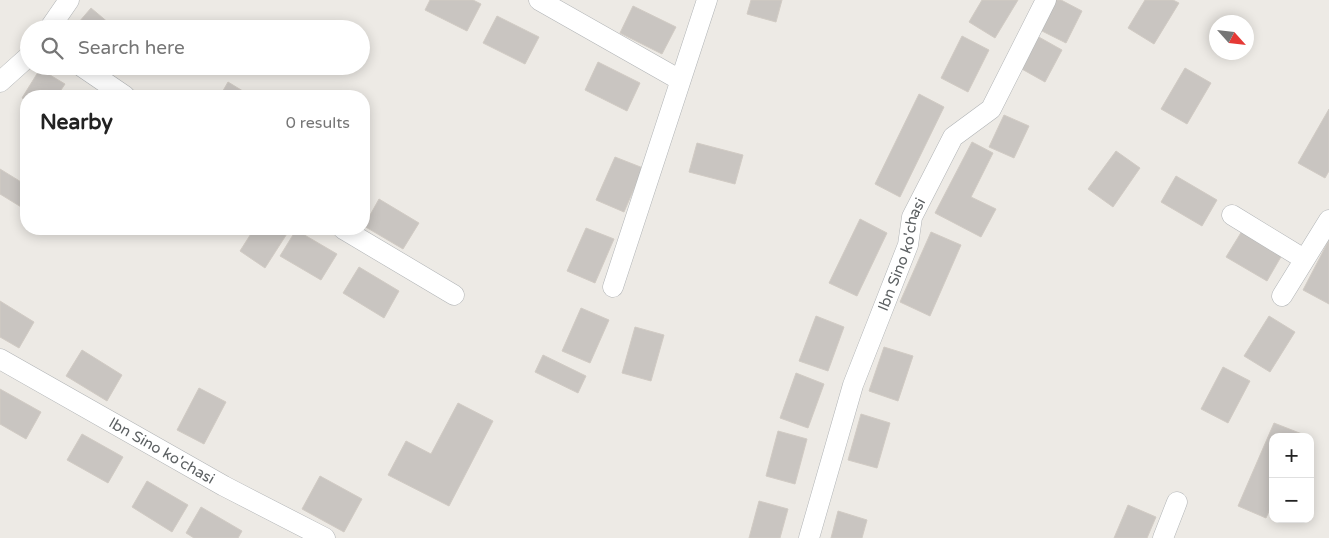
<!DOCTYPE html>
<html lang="en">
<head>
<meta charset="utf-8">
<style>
  body { margin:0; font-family:"Varela Round",sans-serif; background:#f6f6f6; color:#222 }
  .controls { position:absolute; right:15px; bottom:15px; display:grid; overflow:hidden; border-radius:10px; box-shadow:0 2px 12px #0003 }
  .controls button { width:45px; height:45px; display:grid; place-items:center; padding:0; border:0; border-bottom:1px solid #e0e0e0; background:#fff; color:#222; font:25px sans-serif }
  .compass { position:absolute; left:1209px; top:15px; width:45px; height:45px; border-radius:50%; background:#fff; box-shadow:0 2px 12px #0003; rotate:117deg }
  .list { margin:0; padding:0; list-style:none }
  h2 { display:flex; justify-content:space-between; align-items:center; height:65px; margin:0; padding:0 20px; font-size:21px }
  h2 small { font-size:16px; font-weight:400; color:#767676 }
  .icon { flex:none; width:28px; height:28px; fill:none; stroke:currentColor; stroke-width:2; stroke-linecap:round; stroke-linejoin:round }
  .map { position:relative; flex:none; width:1329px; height:538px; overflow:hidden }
  .search { position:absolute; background:#fff; box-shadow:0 2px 12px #0003; left:20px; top:20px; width:350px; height:55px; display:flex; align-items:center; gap:12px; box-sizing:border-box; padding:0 18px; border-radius:28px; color:#767676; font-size:19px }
  .panel { position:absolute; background:#fff; box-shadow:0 2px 12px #0003; left:20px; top:90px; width:350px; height:145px; border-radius:20px }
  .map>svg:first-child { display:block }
</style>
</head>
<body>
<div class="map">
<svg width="1329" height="538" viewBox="0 0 1329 538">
  <rect width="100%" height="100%" fill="#edeae5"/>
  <!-- building -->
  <path fill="#c9c5c1" stroke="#d1cbc4" d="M430,0h43l8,4 -14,27 -42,-21z
    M751,0h31l-6,22 -29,-8z
    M982,0h36l-23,38 -26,-16z
    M1056,0h5l21,11 -16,32 -26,-13z
    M1145,0h28l6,3 -25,41 -26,-16z
    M633,6l43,21 -14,27 -42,-21z
    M91,8l19,16 -4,5h-33z
    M497,16l42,21 -14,27 -42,-21z
    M962,36l27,14 -21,42 -27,-14z
    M1037,36l25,14 -17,32 -25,-14z
    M598,62l42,21 -13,28 -42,-21z
    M1185,68l26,15 -24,41 -26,-15z
    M40,69l25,15 -8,12h-31v5l-4,-3z
    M228,82l23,14h-31z
    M919,94l25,13 -44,90 -25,-13z
    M1329,109v62l-4,7 -27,-15z
    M1004,115l25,11 -15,32 -25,-11z
    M972,142l21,11 -22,44 25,12 -15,28 -46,-24z
    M697,143l46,12 -8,29 -46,-12z
    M1116,151l24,17 -27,39 -25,-18z
    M615,157l28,11 -19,44 -28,-12z
    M0,169l26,16v25l-26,-16z
    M1176,176l41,24 -15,26 -41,-24z
    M379,199l40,24 -16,26 -39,-23z
    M860,219l27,14 -30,63 -28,-13z
    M586,228l28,11 -19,44 -28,-12z
    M254,229h36l-25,39 -25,-17z
    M296,230l41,24 -16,26 -41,-24z
    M1242,231l40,24 -15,26 -41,-24z
    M931,232l30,13 -31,71 -30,-14z
    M1329,240v64l-26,-14z
    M359,267l40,24 -15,27 -41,-25z
    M0,301l34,21 -15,26 -19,-11z
    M581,308l28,12 -19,43 -28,-12z
    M816,316l28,11 -16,44 -29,-10z
    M1269,316l26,16 -25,40 -26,-16z
    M635,327l29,8 -13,46 -29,-8z
    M884,347l29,9 -15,45 -29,-10z
    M82,350l40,25 -15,26 -41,-25z
    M543,355l43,21 -8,17 -43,-21z
    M1223,367l27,14 -22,42 -27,-14z
    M796,373l28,11 -16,44 -28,-10z
    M199,388l27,14 -22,42 -27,-14z
    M0,389l41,23 -15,27 -26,-15z
    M458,403l35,18 -44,85 -61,-31 18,-34 25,13z
    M861,414l29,9 -13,45 -29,-8z
    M1274,423l28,11 -1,3h-28v65l-7,16 -28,-12z
    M778,431l29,8 -12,45 -29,-8z
    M82,434l41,23 -15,26 -41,-23z
    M320,476l42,23 -18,33 -42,-23z
    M147,481l41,24 -16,27 -40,-25z
    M759,501l29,8 -8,29h-31z
    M1128,505l28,12 -9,21h-33z
    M201,507l41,24 -4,7h-44l-8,-5z
    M838,511l29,9 -5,18h-31z"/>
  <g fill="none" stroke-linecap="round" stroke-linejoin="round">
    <!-- street casing -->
    <g stroke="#b0b3b5" stroke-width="21">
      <g id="street">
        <path d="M539,0l141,80"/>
        <path d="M49,29l20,-29"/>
        <path d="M81,66l44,30"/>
        <path d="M0,82l29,-26"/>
        <path d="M1232,215l72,44"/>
        <path d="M343,229l111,66"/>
        <path d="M613,287l94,-287"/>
        <path d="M1282,296l47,-76"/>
        <path id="s1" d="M0,359l224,127 101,52"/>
        <path id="s2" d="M809,538l44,-153 55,-140 4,-28 41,-80 38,-28 55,-109"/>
        <path d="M1163,538l14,-36"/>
      </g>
    </g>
    <!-- street -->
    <use href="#street" stroke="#fff" stroke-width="20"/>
  </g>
  <g text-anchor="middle" stroke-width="4" stroke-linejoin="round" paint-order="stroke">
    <!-- street labels -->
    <g font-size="15" fill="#5d6163" stroke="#fff">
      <text dy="5" stroke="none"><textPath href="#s2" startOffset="299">Ibn Sino ko'chasi</textPath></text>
      <text dy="5" stroke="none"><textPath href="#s1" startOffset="186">Ibn Sino ko'chasi</textPath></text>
    </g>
  </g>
</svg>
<div class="controls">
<button>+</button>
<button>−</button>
</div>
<svg class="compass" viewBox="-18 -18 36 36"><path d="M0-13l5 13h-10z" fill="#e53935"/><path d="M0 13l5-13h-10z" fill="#767676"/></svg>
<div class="search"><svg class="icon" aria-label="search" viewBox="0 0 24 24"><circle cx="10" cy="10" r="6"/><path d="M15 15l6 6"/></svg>Search here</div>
<section class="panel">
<h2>Nearby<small>0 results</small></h2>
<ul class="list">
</ul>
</section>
</div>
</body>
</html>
